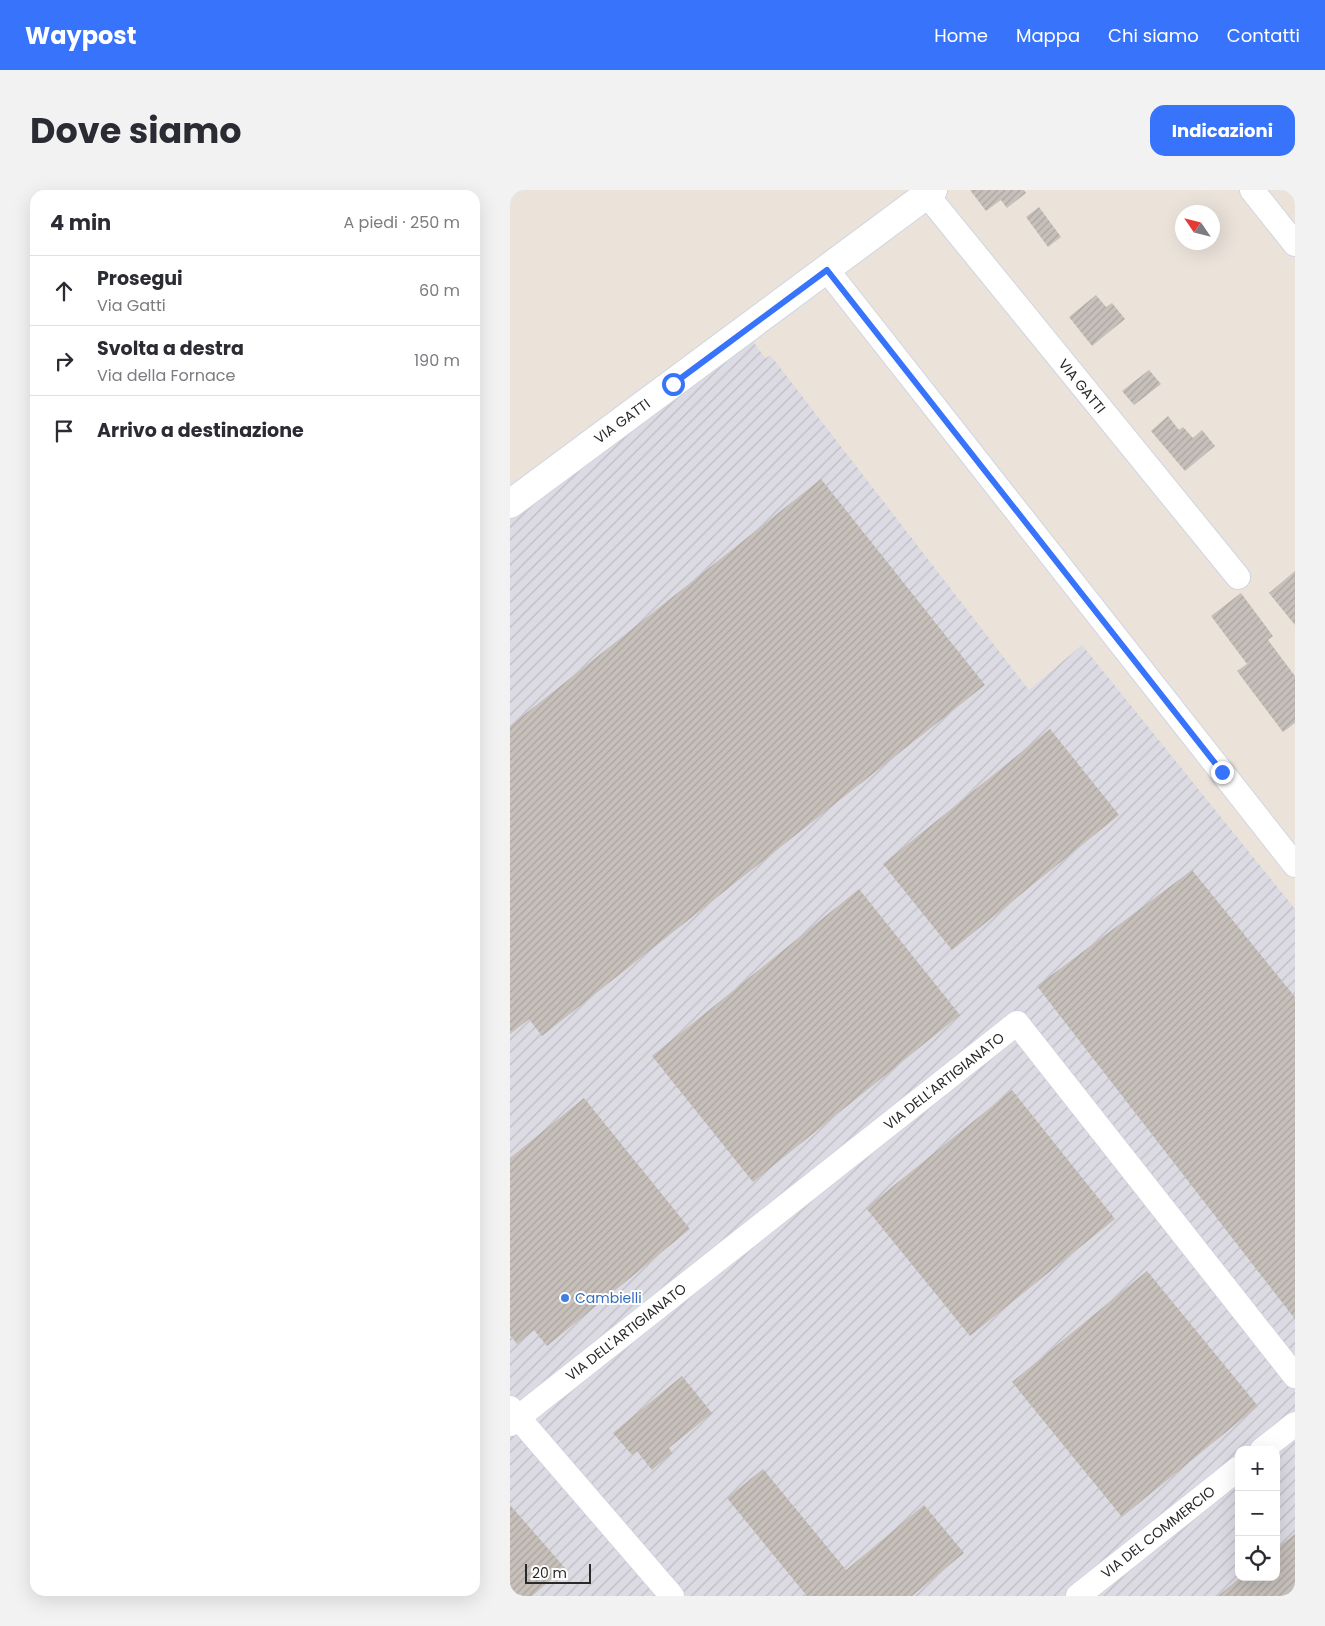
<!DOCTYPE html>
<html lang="it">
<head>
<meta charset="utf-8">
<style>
  body { margin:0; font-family:Poppins,sans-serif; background:#f2f2f3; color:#2b2b33 }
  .controls { position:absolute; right:15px; bottom:15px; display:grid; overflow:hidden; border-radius:10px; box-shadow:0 5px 20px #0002 }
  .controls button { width:45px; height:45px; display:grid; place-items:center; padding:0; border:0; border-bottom:1px solid #e1e1e2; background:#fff; color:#2b2b33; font:25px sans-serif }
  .compass { position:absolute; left:665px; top:15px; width:45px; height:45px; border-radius:50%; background:#fff; box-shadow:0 5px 20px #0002; rotate:305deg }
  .scale { position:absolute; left:15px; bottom:12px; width:66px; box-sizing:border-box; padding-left:5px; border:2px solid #292929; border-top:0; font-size:14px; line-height:18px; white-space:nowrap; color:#292929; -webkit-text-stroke:4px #fff; paint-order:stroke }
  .stop { position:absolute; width:15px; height:15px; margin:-11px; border:4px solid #3774fb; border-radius:50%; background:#fff }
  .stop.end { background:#3774fb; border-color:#fff; box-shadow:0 1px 5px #0008 }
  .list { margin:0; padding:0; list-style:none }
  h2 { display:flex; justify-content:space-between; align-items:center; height:65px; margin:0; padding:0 20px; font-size:21px }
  h2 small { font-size:16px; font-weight:400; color:#7c7c81 }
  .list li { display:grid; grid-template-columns:32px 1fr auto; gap:15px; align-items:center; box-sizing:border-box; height:70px; padding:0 20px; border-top:1px solid #e1e1e2 }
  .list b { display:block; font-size:19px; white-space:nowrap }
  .list p { margin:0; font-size:16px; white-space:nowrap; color:#7c7c81 }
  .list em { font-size:16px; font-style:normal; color:#7c7c81 }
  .icon { flex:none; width:28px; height:28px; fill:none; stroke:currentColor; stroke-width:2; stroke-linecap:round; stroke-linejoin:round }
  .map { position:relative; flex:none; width:785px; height:1406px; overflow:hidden; border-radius:15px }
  header { display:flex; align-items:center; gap:30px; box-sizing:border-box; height:70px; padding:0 25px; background:#3774fb; color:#fff }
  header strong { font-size:24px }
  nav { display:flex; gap:28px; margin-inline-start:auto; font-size:18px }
  .intro { display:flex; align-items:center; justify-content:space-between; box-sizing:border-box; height:120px; padding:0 30px }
  h1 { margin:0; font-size:35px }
  .button { padding:12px 22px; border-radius:15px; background:#3774fb; color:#fff; font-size:18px; font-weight:700 }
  main { display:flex; gap:30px; padding:0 30px }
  aside { flex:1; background:#fff; border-radius:15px; box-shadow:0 5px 20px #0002 }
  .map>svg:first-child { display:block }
</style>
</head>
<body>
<header>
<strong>Waypost</strong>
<nav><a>Home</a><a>Mappa</a><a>Chi siamo</a><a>Contatti</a></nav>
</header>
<div class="intro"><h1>Dove siamo</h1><a class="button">Indicazioni</a></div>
<main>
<aside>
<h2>4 min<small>A piedi · 250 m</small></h2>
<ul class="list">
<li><svg class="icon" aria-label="ahead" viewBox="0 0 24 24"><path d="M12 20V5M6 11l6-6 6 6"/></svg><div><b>Prosegui</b><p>Via Gatti</p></div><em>60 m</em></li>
<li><svg class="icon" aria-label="right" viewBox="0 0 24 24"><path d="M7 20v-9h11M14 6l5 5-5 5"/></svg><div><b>Svolta a destra</b><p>Via della Fornace</p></div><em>190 m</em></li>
<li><svg class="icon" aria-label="arrive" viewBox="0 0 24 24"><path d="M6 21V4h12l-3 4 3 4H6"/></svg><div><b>Arrivo a destinazione</b></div></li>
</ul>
</aside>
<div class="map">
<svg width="785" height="1406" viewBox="0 0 785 1406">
  <defs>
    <pattern id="industrial-furrows" width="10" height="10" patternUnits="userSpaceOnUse" patternTransform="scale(1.25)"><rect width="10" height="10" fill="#dcdbe3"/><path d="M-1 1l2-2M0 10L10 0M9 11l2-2" fill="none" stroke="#bdbcc3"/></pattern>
    <pattern id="building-hatch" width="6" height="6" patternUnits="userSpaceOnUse" patternTransform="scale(1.25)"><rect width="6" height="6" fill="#c6bfba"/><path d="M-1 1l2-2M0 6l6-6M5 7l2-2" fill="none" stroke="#aaa4a0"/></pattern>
  </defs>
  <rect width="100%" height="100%" fill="#ebe2da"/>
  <!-- industrial -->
  <path fill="url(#industrial-furrows)" fill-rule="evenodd" d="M242,150l13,18 6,-2 258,334 53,-45 213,264v687h-785v-1092zM729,1260h37v127h-37z"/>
  <!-- building -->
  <path fill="url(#building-hatch)" d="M460,0h54l2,3 -19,15 -6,-8 -15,11z
    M529,17l22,30 -13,10 -22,-30z
    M586,105l10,12 6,-4 13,16 -33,27 -23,-29z
    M639,180l12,14 -27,21 -12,-14z
    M658,226l11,14 4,-3 10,11 9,-8 13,16 -30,25 -34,-40z
    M311,289l164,206 -443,351 -13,-17 -19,15v-308z
    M785,381v54l-26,-32z
    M731,403l32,43 -5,4 27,36v47l-12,9 -46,-61 10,-7 -36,-48z
    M540,539l69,86 -167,135 -69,-86z
    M682,680l103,127v322l-258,-333z
    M349,699l101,126 -207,167 -101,-126z
    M502,900l103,129 -145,117 -104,-128z
    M74,908l106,131 -143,117 -13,-16 -17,14 -7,-9v-177z
    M637,1081l111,135 -136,111 -110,-135z
    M172,1186l30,37 -43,35 3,5 -20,17 -15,-19 -5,4 -19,-22z
    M253,1279l83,101 78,-65 40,48 -52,43h-105l-80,-98z
    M0,1315l55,63 -33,28h-22z
    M785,1344v62h-77l23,-19h35v-28z"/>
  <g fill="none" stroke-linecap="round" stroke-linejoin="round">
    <!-- street casing -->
    <g stroke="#cfd5e2" stroke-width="26">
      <path id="street" d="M742,0l43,54
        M417,5l311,382
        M317,80l468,595
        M0,1218l162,188
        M0,1234l507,-401 278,353
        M752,1260l33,-26
        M568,1406l161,-128"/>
    </g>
    <!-- secondary casing -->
    <g stroke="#cfd5e2" stroke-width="30">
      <path id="secondary" d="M0,314l423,-314"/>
    </g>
    <!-- street -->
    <use href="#street" stroke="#fff" stroke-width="24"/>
    <!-- secondary -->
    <use href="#secondary" stroke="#fff" stroke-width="28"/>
  </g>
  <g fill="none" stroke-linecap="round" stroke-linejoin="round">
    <!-- route -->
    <path stroke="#3774fb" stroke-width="6" d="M163,194l154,-114 395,502"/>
  </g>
  <!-- markers -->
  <circle fill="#3f7fe0" stroke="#fff" stroke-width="2" cx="55" cy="1108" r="5"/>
  <g text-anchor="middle" stroke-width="4" stroke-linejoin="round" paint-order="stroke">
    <!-- street labels -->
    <g font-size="14" fill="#292929" stroke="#fff">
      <text transform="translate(572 196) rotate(51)" y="5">VIA GATTI</text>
      <text transform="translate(112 231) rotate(-36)" y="5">VIA GATTI</text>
      <text transform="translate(434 891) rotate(-38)" y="5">VIA DELL'ARTIGIANATO</text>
      <text transform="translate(116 1142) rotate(-38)" y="5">VIA DELL'ARTIGIANATO</text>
      <text transform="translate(648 1342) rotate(-38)" y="5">VIA DEL COMMERCIO</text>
    </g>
    <!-- shop labels -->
    <g font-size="14" fill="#366cbe" stroke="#fff" text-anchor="start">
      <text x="65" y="1113">Cambielli</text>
    </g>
  </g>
</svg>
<div class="controls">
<button>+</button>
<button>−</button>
<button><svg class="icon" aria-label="locate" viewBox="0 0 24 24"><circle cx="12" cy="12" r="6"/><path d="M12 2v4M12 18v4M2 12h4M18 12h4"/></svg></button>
</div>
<svg class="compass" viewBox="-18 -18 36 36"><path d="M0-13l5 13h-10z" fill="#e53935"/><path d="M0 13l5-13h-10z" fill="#7c7c81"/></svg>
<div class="scale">20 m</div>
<div class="stop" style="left:163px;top:194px"></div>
<div class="stop end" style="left:712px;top:582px"></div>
</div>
</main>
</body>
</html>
